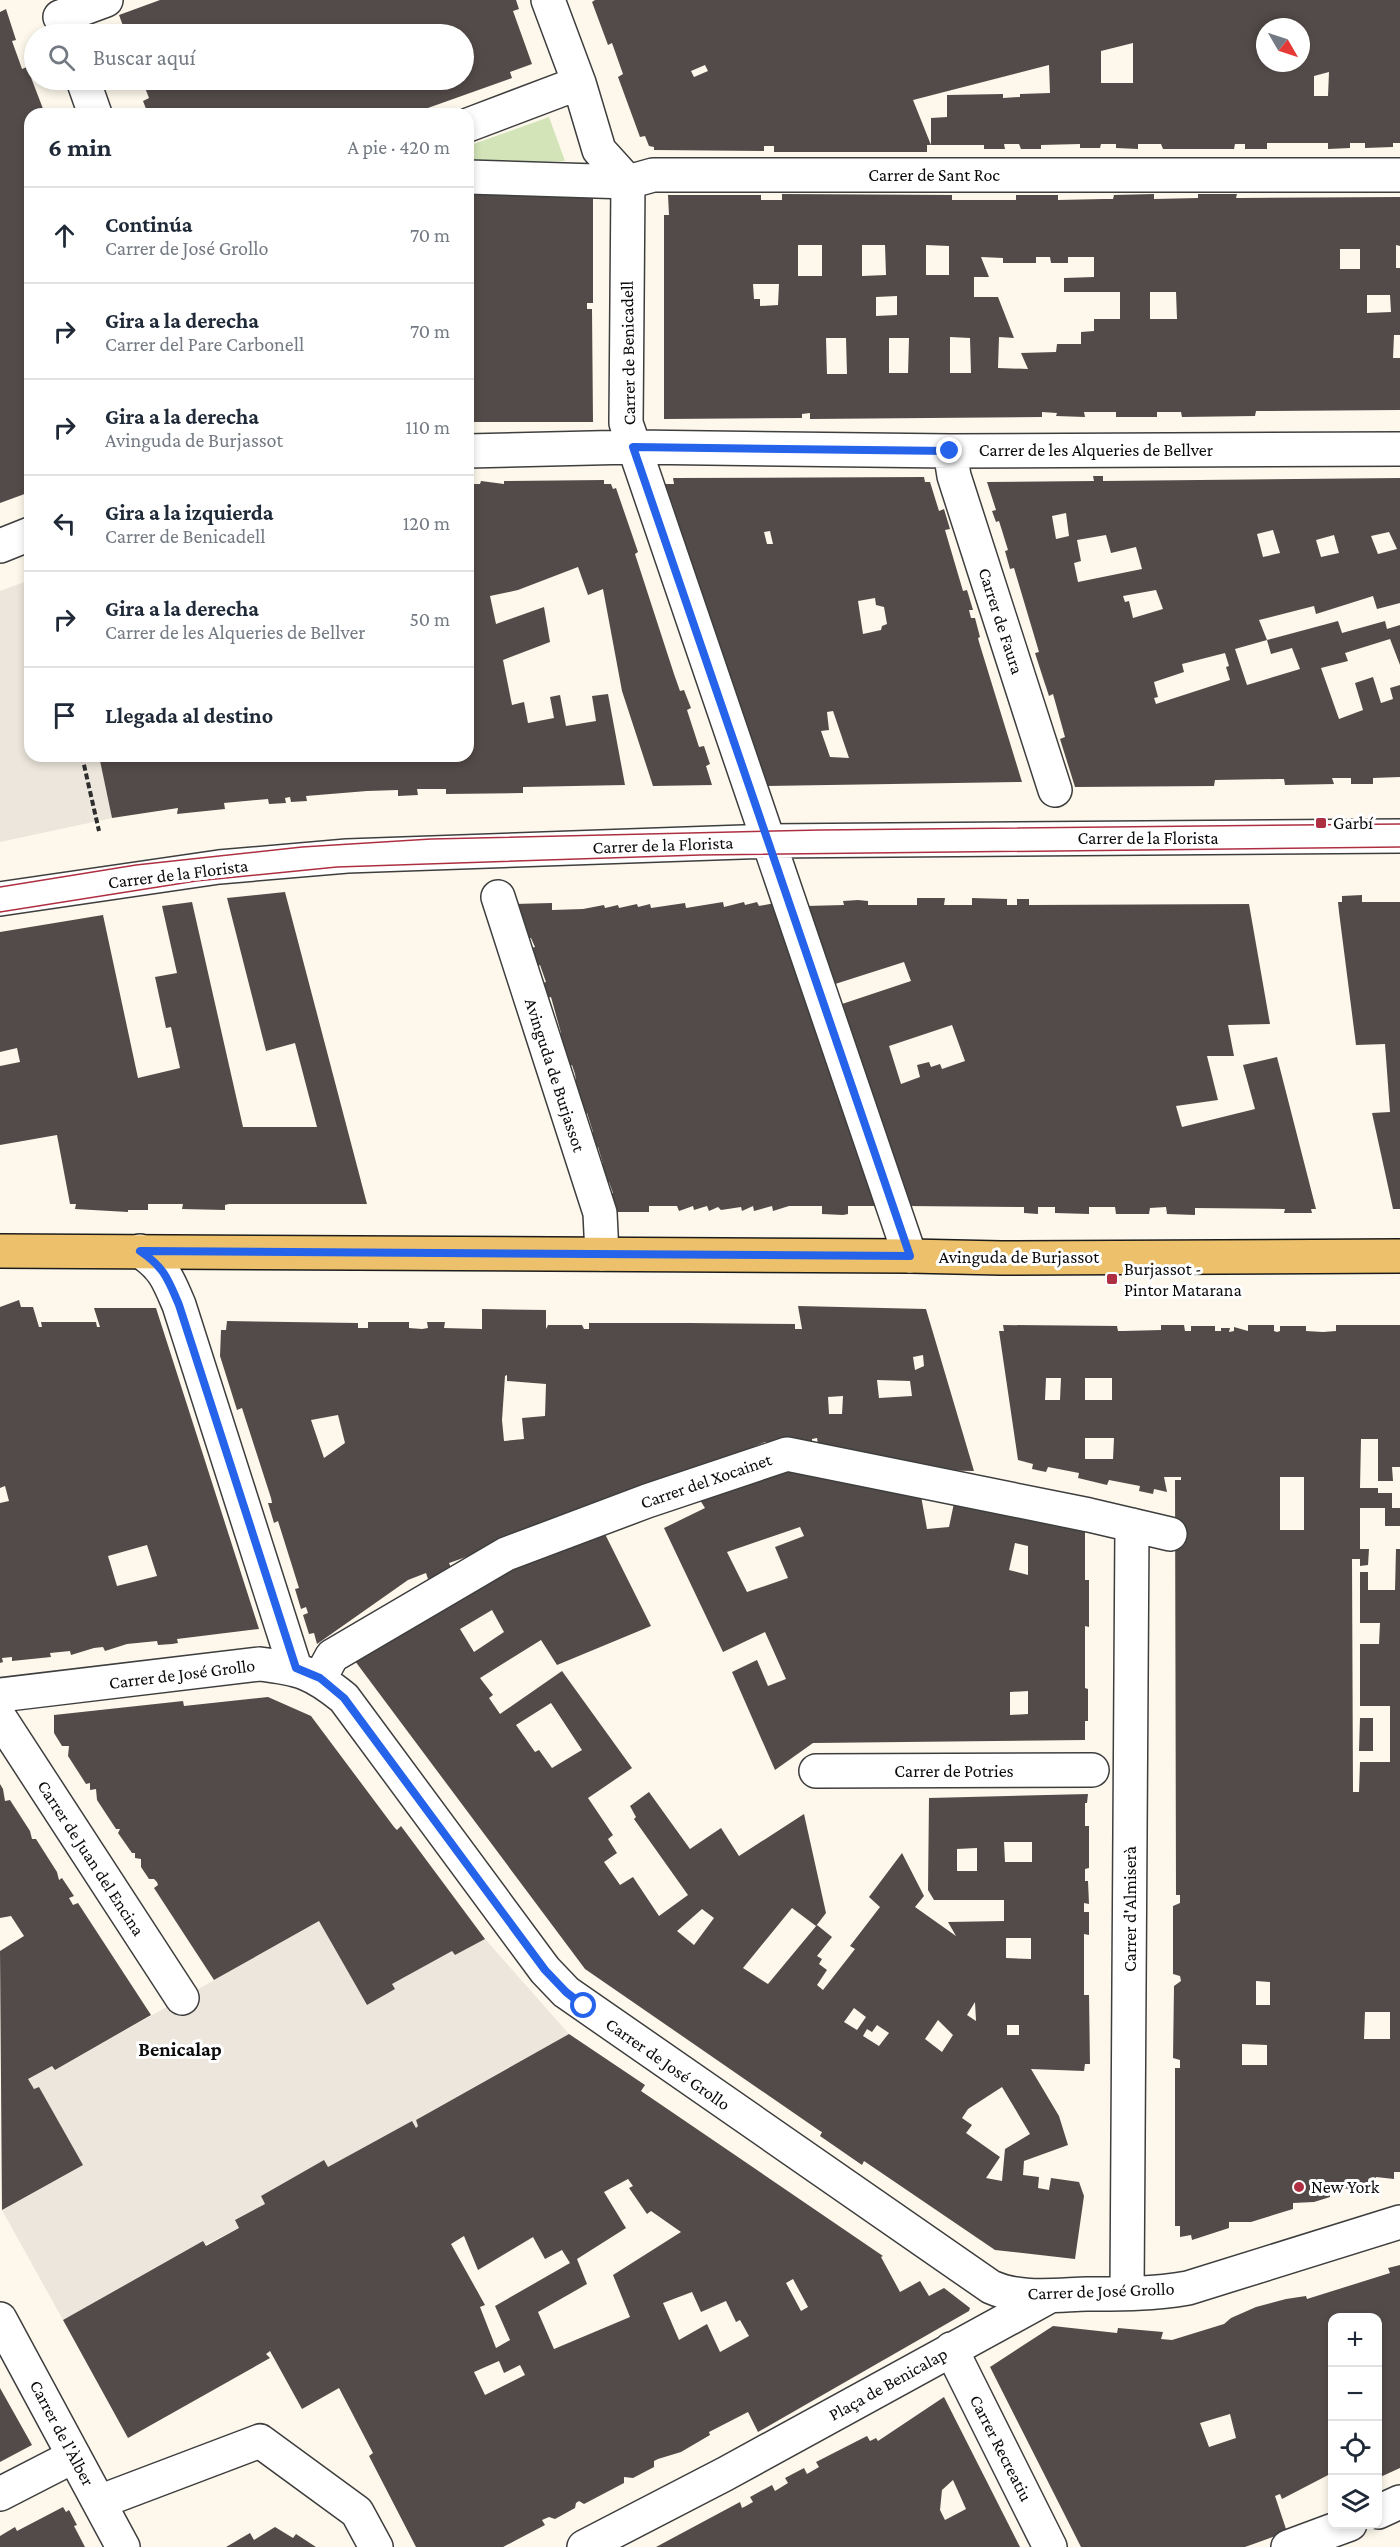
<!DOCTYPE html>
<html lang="es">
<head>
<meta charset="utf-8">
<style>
  body { margin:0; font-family:"Crimson Pro",serif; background:#f6f6f7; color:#1f2937 }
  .controls { position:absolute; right:18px; bottom:18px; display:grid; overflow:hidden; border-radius:12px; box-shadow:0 3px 9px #0003 }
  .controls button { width:54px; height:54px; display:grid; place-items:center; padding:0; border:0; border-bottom:2px solid #e0e1e3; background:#fff; color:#1f2937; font:30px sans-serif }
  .compass { position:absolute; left:1256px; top:18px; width:54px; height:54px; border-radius:50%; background:#fff; box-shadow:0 3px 9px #0003; rotate:129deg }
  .stop { position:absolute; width:18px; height:18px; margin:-14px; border:4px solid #2563eb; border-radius:50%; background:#fff }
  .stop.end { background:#2563eb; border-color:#fff; box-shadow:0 2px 6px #0008 }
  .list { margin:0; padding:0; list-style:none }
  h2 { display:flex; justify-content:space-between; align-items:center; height:78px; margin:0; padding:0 24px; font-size:26px }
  h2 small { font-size:20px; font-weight:400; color:#747a83 }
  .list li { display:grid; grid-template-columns:39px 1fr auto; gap:18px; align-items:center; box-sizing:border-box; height:96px; padding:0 24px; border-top:2px solid #e0e1e3 }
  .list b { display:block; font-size:22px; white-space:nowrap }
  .list p { margin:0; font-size:20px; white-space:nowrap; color:#747a83 }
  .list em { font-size:20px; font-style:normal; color:#747a83 }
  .icon { flex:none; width:33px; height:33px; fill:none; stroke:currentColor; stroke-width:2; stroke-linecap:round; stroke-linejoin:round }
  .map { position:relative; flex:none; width:1400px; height:2547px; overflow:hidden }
  .search { position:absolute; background:#fff; box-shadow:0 3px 9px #0003; left:24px; top:24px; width:450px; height:66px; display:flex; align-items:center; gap:15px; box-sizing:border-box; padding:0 21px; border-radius:33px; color:#747a83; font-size:22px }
  .panel { position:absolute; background:#fff; box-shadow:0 3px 9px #0003; left:24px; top:108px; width:450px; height:654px; border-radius:18px }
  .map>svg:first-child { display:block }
</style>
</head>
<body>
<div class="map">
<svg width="1400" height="2547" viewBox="0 0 1400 2547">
  <rect width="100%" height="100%" fill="#fdf8eb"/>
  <!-- green -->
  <path fill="#d3e4b8" d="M549,117l16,44 -97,1v-16z"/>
  <!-- plaza -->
  <path fill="#ece6dc" d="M30,580v176h69l13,62 -112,24v-251z
    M319,1921l48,84 28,-16 -3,-5 60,-33 3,4 30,-16 84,95 -153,86 2,6 -2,2 -4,-7 -84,46 -4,-7 -63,36 4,8 -30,16 4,8 -98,48 -78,44 -61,-110 80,-45 -43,-78 -5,2 -6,-10 24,-13 3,4z"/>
  <!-- building -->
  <path fill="#534b49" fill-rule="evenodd" d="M160,0h356l3,9 -6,2 19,53 -22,8 2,6 -101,36h-5l-2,-5 -3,1 2,4h-255l-5,-13 6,-3 -7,-18h322v-46h-338l-7,-19z
    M595,0h805v143h-7v4l-28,1v-5h-15v5l-22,1v-6h-61v6h-22v-5h-10l-1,5h-71l-2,-5h-23v5l-22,-1v-4h-15l-1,4h-20v-4l-39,1v4h-20l-2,-5h-15l1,5h-21v-4h-53v-27l16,-1v-22l56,-1v4l17,-1v-3l30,-1 -1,-28 -136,35 18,45h-4v7h-153v-6h-10v5l-110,-1v-3l-5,-1 -4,-10 -5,1 -22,-60 5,-3 -11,-31 -4,2 -16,-43zM1265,27h36v36h-36zM1133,43v40h-32v-32zM705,65l3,6 -14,6 -3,-6zM1329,72l-1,24h-14v-20z
    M6,9l10,31 -4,1 9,25 1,3 5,-2 18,47h-15v378l-30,11v-491z
    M782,194l170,1v5h64v-5h42v5l46,-1h9l1,-4 40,-1v5l44,-1v-4h39l-1,4h5l159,-1v49l-4,-1v23h4v67h-6l-1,23h7v52l-140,1h-4l-1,5 -73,1 -1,-5h-24v5h-41v-5h-32l1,5 -29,-1 1,-3 -15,-1v5l-232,2v-6l-8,1v4l-138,1v-204h5l-1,-20h93v5h21zM798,245h24v31h-24zM862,245h23l1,30 -24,1zM926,245l23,1v29h-23zM1340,249h20v20h-20zM981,257l22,1v5h33v-6h14l1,6h17v-6h26v20l-30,1v14h56v27h-26v12l-13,1v12h-24l-1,8 -35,1 7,16 -30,-1 1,-31 15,1 -16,-41h-24v-20h15zM753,284h26l-1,21 -18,1v-7h-6zM1150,292h26l1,27h-27zM1367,295h23l1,17 -24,1zM897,296v19l-21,1v-19zM950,337l20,1 1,35h-21zM826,338h20l1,36h-20zM889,338h20l-1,35h-19z
    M468,195h125v108h-6v6h5l1,113h-123v-7h-2z
    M1093,476h10v5l297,-3v125l-23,6 -4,-13 -57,18 -2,-8 -55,14 8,20 -32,9 12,36 53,-16 -8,-21 -21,6 -4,-14 71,-19 4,12 43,-12 2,8 13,-4v40l-10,-26 -45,14 3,8 -27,7 18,51 24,-9 -8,-27 18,-6 8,26 12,-4 -3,-11 10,-3v92l-27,1v6h-22v-6h-19l2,6 -49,1 -1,-6h-6l-63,1 -1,6 -139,1 -15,-48 5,-2 -12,-43 -4,2 -6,-18 -8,-25 4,-1 -25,-84 -4,1 -5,-18 3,-1 -9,-29 -3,1 -4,-11 4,-1 -9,-28 107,-1zM1066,513l3,23 -13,3 -4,-23zM1273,530l7,23 -17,4 -6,-23zM1389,532l8,17 -19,5 -7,-18zM1106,535l5,18 25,-6 6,22 -64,13 -4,-19 7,-2 -4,-21zM1334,535l5,18 -18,4 -5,-17zM1156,590l7,19 -30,9 -4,-17 -4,1 -2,-6zM1225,653l4,13 -3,1 4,13 -74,24 -2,-6 4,-1 -4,-15 30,-10 -2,-8z
    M924,477l1,5h5l9,29 5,-2 6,20 -5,1 18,61 4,-1 6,20h-4l2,8h4l5,19 -2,1 1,4 43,140 -256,4 -74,-222 -5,1 -18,-52 6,-1 -10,-28h9l-1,-6zM770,531l3,13h-6l-3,-12zM875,598l1,7 8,2 3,17 -5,2 -1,4 -18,4 -5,-33zM833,711l16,47 -19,-1 -9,-26 8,-1 -2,-18z
    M604,480v4h7l2,5 3,-1 22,64 -3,2 39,120 6,17 4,-1 7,18 -4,2 12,37 5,-1 6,18 -4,2 6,19 -59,1 -31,-95 -19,-102 -15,6 -10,-28 -60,23 -28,6 6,28 48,-17 6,35 -47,18 9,45 12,-3 4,21 26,-5 -4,-21 10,-2 6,31 30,-5 -4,-25 16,-2 17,91 -102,2v6l-77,1v-5h-29l1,6 -20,1v-6l-31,1 -61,5 1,5 -16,1 -1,-5 -5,1 1,5 -17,1 -1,-5 -44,4 1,6 -48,5 1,-6 -66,10 -13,-62h369v-272h12l1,-3 23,3v-3z
    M285,892l82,312h-138l-4,1v5l-43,-1 1,-5h-35v6h-20v2l-53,-3 1,-5h-6l-13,-69 -57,10v-79l20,-4 -3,-14 -17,4v-120l103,-17 35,163 42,-10 -9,-41 -5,1 -11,-51 22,-4 -15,-67 30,-4 51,225h74l-22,-84 -29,8 -39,-153z
    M1362,895v7h38v307h-7l-21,-96 18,-1 -5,-68 -29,1 -17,-133 -1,-10h4v-6z
    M917,898h28l-1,7h28v-7l35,1v6h10v-6h12v6h4l216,-1 21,120 -42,1 6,31h-27l11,44 -42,6 6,21 73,-18 -12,-44 34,-8 39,152h-5l1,4h-28l1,-4 -90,-1v7l-28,-1 -1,-7 -16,1 -1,6h-33l-1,-7h-26v7l-34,-1v-6h-17v7l-14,-1v-6l-118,-1 -67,-201 72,-24 -7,-19 -72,23 -26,-79 38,-1 -1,-4 15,-1 10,1v4h49zM952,1025l13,36 -23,8 -2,-5 -9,3 -2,-5 -12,3 3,12 -19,7 -12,-38z
    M723,902l1,5 20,-5 1,3 12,-3 2,4 16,-3 10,29 -3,1 5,14 3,-2 5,15 -3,1 5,15 9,14 -4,2 75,214h-29v8l-5,1 -21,-1v-8h-33l-16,5 -1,-5 -18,5 -1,-5 -11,5 -1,-4 -20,3 -3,-3 -9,4 -2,-5 -13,4 -1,-4 -14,5 -2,-5h-28v6h-37l-6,-17 7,-2 -4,-11 -6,2 -6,-18 6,-2 -5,-17 -6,2 -5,-15 6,-2 -6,-19 -6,2 -11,-32 6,-2 -1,-7 -3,-9 -6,2 -11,-33 6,-1 -10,-36 -7,2 -5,-15 7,-2 -6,-17 -5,3 -7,-19 7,-2 -4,-9 -6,1 -11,-35 38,-1v7l31,-1 21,-4 1,3 13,-3 1,3 18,-4 1,3 12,-3 1,4 34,-5 1,5z
    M19,1300l2,7h12l6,20h3l-1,-5h55l1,5h3l-6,-19h62l103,321 -82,10 1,4 -6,1 -14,1 -1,-4 -30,3 -22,7 -2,-4 -9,1 -23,7 -1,-4 -20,2 1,4 -39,4v-4l-10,1 1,4 -3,1v-160l9,-2 -4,-15 -5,2v-181zM147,1545l10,31 -40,10 -9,-30z
    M798,1306l128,3 48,162 -50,-1 -105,-21 -2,-11 -5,1v4l-47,-1 -167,68 -146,52 -3,1 3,7 -24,9 -2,-6 -18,7 -91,64 -3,-11 -5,1 -6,-19 5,-2 -2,-6 -5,2 -6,-20 4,-1 -21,-67 -4,2 -6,-20h4l-1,-5 -29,-90 -5,2 -17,-54 1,-26h5l1,-9 131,2v5h10v-6h41v6l13,1 6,-1 -1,-6h18l-1,6 38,1v-20l64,1v19l2,-4h34l2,4h5v-6h99l107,1v5h7zM923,1355l1,11 -9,4 -2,-13zM507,1375v6l39,3 -1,32 -23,2 2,21 -20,2 -2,-21 3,-44zM877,1380l33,1 2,15 -33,2zM843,1396l-1,18h-13l-1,-17zM338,1415l7,28 -21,15 -13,-38z
    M1003,1325l114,1 1,5h5l38,-1v-5h23l1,6h6v-5h24v5h6v-3h9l-1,4 5,-1v-4l14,4v-6h26v6l3,1 3,-1v-5h26v5l17,1 13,-1v-6h64v142h-8l1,14h-15v-42h-17l-1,49h18v5h14v15h8v18h-15v-18h-25v41h9l-1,16 -8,1v-7h-8l1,233h6l1,-30h30v-56h-30v-62h19l1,-21h-20v-51h8v18h27l1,-41h4v623h-6v7l-18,-2v7h-19v6l-16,-2 -11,4v5l-16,5 -21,1v6l-42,13h-22v6l-37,12 -1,-5 -11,2v-11h-5v-158h5v-8l-7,-2 1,-72 7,-5 -1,-5 -7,-2v-68l7,-3v-8h-4l-1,-415h6v-3h-17l3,15 -13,-3 -1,5 -14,-3 1,-5 -31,-6 -2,5 -29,-7 1,-5 -31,-6 -2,5 -14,-3 1,-5 -15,-4 -19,-129h5zM1046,1378h15l-1,22h-15zM1085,1378h27v22h-27zM1085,1438h29l-1,21h-28zM1280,1477h24v53h-24zM1256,1981l14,1v23h-14zM1365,2012h25v27h-26zM1242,2044l25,1v20h-25z
    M796,1469l125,27 6,33 22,-2 5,-24 131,27v50h4v47l-4,-1v62l3,1v32h-3v19l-272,3 -38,27 -43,-98 25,-12 11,26 18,-7 -21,-47 -42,20 -59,-124 41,-20 -7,-11zM800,1527l4,9 -29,11 13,31 -41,14 -20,-40zM1015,1543l13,3v29l-19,-5zM1028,1691v23l-18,1v-23z
    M603,1530l48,96 -94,39 -16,-25 -61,38 13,17 -4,3 11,16 62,-43 70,97 -44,30 25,37 -5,4 9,14 -13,9 16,23 13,-8 26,39 29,-21 -54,-76 2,-2 -6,-11 19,-14 41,57 31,-21 18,28 65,-42 22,99 -10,13 -24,-18 -49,60 25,16 49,-59 15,12 -15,19 5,3 -3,5 8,6 -10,15 6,5 32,-41 -5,-3 30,-39 -11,-10 33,-44 22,43 -9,11 41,29 -8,-14 56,-1v-21h-70l-6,-10 1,-92 159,-4 -1,9h-2v23h4v42l-4,1v12h3l1,23 -5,-1v9h5v23l-5,-1v61h5l1,69h-5l-1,7 -53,-2 28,47 9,29 -44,16 -1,14 16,2 -1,11 11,2 2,-12 28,4 5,14 -9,63 -80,-9 -131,-89 -2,4 -42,-29 2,-4 -2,-1 -235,-162 -230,-308 148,-94zM492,1610l12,22 -30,20 -14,-23zM551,1703l31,47 -30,18 -13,-18 -4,2 -19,-27zM1004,1842h28v20h-27zM977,1848v23h-20v-22zM702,1909l12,9 -20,27 -17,-14zM1006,1938h25v21l-25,-1zM975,2002l1,19 -9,-6zM854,2008l12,9 -9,13 -13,-8zM938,2020l15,15 -11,17 -17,-13zM877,2025l12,8 -10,13 -16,-10 4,-7 5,3zM1007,2025h12v10h-12zM1002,2087l28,47 -25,15 -3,32 -16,-3 14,-21 -34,-24 6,-8 -10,-7 6,-9z
    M268,1697l43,19 83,111 3,3 4,-4 84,113 -30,16 -3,-4 -60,33 3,5 -28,16 -48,-84 -105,59 -60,-92 4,-3 -1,-3 -3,-3h-5l-8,-12v-8l-6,-1v-5h-3l-14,-20 2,-4h-4l-19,-29 -1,-11 -6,1v-7l-4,1 -18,-28 1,-10h-7l-8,-13v-18l129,-14 1,5z
    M1360,1718h13v33h-14z
    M0,1784l3,5 2,12 5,-1 20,31 2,8h4l21,33 2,8 3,-2 12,18 -5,2 4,7 5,-2 73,112 -96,55 -3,-4 -24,13 6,10 5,-2 44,78 -81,45 -2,-259 24,-15 -13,-20 -11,2z
    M569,2034l76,51 -4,6 242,165 -2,1 19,35 20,-11 9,15 15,-8 26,20 -1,3 -211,121 -10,-20 -39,20 1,3 -29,17 -23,7 -4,2v6l-21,11 -9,-1v6l-40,21 -5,-3 -3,2 -1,5 -20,11 -6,-2 -7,3 3,5 -42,22h-87l-47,-91 4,-3 -34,-65 -37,21 -32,-58 -4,3 4,4 -142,80 -65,-118 140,-79 3,5 33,-18 -4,-8 30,-16 -4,-8 63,-36 4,7 84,-46 4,7 2,-2 -2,-6zM628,2179l5,7 -4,2 18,26 4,-3 30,21 -68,43 17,42 -76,32 -16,-37 49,-28 -10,-25 49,-31 -22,-36zM464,2236l14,34 55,-33 12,22 17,-9 8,13 -75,43 15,34 -14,8 -16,-41 5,-2 -34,-61zM793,2279l15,28 -7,4 -15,-28zM692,2292l9,20 25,-11 10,21 4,-2 9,16 -29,16 -13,-28 -28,16 -16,-37zM499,2361l5,12 16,-8 5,10 -40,20 -11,-23z
    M1400,2265v203l-22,10v-160h-46v155l-50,26 -2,-5 -5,2 12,36 -42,15h-164l-91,-180 63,-41 64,7 1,-5 45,4 -2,7 11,1 52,-16 7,-6 25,-11 30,-8 20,-3 1,3 83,-26 -2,-5zM1230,2414l6,24 -27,9 -9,-24z
    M0,2388l32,57 -32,17z
    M944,2397l76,150h-364l84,-45 2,6 4,-2 7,-4 -3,-5 22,-12 3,6 13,-8 -3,-5 19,-10 3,6 12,-7 -3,-5 51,-26 3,5 6,-3 2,3zM953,2480l13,29 -21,11 -5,-10 2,-20z
    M63,2507l3,5 3,-2 8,15 -3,1 11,21h-85v-11l15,-9 2,4z
    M275,2527l18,11 3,-4 20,13h-90l24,-14 4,7z"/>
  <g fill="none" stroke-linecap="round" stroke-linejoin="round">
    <!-- minor casing -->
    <g stroke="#3e3e3e" stroke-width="36">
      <path id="minor" d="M548,0l31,83 20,67 29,32 -2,241 284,833
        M60,17l46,-17
        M83,80l12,34
        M468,125l111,-42
        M468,177l160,5 25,-7h747
        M468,451l165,-4 317,4 450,-2
        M950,451l4,25 101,314
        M0,546l30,-12
        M498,897l102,316 2,41
        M0,899l219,-32 128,-11 421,-15 632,-5
        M140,1251c24,16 28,28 39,54l116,363
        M320,1678l12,-22 174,-102 141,-53 140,-47 302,61 81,19
        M0,1695l260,-31c40,5 52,8 84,34l201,272 21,22 425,295c29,13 64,8 96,7 34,0 67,0 101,-6l212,-66
        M0,1718l182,280
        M816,1771l276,-1
        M1127,2293l5,-768
        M0,2319l123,228
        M951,2349l99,198
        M0,2494l74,-38
        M99,2502l161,-61 97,71 19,35
        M1378,2512l22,-10
        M584,2547l141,-73 325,-178
        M1288,2547l62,-23"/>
    </g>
    <!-- major casing -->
    <g stroke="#1c1c1c" stroke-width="36">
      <path id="major" d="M0,1251l910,5 91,2 399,-2"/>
    </g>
    <!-- path -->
    <path stroke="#2d2d2d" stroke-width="4" stroke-dasharray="6 3" stroke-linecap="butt" d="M82,756l17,75"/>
    <!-- minor -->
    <use href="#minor" stroke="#fff" stroke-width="33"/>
    <!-- major -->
    <use href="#major" stroke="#edc16b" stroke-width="33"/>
    <!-- tram -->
    <path stroke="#af2f42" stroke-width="1.5" d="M0,887l136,-22 166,-18 129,-8 389,-9 580,-6
      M0,912l196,-31 141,-14 363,-12 700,-8"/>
  </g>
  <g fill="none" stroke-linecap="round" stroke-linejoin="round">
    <!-- route -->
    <path stroke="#2563eb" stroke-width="8" d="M584,2006l-18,-14 -21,-22 -201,-272 -24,-20 -24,-10 -117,-363c-11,-26 -15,-38 -39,-54l770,5 -277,-809 317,4"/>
  </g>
  <!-- markers -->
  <g fill="#af2f42" stroke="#fff" stroke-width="2">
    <rect x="1315" y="817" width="12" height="12" rx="3"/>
    <rect x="1106" y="1273" width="12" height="12" rx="3"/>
    <circle cx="1299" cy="2187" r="6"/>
  </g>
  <g text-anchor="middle" stroke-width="6" stroke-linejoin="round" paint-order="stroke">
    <!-- street labels -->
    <g font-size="18" fill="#0b0b0b" stroke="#fff">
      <text x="934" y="181">Carrer de Sant Roc</text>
      <text transform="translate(628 353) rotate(-91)" y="6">Carrer de Benicadell</text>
      <text x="1096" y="456">Carrer de les Alqueries de Bellver</text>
      <text transform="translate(1001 621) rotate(72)" y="6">Carrer de Faura</text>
      <text x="1148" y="844">Carrer de la Florista</text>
      <text transform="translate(663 845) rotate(-2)" y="6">Carrer de la Florista</text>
      <text transform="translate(178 874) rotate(-7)" y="6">Carrer de la Florista</text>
      <text transform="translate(555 1075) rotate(72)" y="6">Avinguda de Burjassot</text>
      <text x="1019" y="1263">Avinguda de Burjassot</text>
      <text transform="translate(706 1481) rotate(-19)" y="6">Carrer del Xocainet</text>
      <text transform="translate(182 1674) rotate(-7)" y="6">Carrer de José Grollo</text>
      <text x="954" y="1777">Carrer de Potries</text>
      <text transform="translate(91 1858) rotate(57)" y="6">Carrer de Juan del Encina</text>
      <text transform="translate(1130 1909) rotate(-90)" y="6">Carrer d'Almiserà</text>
      <text transform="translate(668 2064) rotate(35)" y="6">Carrer de José Grollo</text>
      <text transform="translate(1101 2291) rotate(-2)" y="6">Carrer de José Grollo</text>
      <text transform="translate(888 2384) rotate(-29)" y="6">Plaça de Benicalap</text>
      <text transform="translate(62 2433) rotate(62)" y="6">Carrer de l'Àlber</text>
      <text transform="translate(1001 2448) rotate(63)" y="6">Carrer Recreatiu</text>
    </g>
    <!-- poi labels -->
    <g font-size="18" fill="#0b0b0b" stroke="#fff" text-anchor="start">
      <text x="1333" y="829">Garbí</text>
      <text x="1124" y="1275">Burjassot -<tspan x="1124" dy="21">Pintor Matarana</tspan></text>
      <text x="1311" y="2193">New York</text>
    </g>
    <!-- neighbourhood labels -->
    <g font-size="20" font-weight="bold" fill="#0b0b0b" stroke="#fff">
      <text x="180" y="2056">Benicalap</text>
    </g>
  </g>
</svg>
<div class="controls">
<button>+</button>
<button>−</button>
<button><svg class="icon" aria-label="locate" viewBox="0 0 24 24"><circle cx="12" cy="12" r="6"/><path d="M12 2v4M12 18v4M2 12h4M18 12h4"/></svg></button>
<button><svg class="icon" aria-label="layers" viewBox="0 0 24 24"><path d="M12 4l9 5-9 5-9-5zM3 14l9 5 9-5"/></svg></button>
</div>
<svg class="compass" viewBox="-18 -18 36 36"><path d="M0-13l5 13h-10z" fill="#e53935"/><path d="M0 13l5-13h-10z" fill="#747a83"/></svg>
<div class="stop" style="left:584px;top:2006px"></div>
<div class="stop end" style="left:950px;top:451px"></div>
<div class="search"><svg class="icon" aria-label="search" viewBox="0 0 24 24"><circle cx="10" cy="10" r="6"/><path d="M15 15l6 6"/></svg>Buscar aquí</div>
<section class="panel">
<h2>6 min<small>A pie · 420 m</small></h2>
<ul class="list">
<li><svg class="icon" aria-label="ahead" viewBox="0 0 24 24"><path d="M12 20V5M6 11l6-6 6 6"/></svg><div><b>Continúa</b><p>Carrer de José Grollo</p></div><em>70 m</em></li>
<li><svg class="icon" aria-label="right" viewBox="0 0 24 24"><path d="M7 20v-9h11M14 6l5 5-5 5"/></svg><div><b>Gira a la derecha</b><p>Carrer del Pare Carbonell</p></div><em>70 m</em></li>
<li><svg class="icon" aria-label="right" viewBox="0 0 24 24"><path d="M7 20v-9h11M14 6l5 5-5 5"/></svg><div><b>Gira a la derecha</b><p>Avinguda de Burjassot</p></div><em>110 m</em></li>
<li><svg class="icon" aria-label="left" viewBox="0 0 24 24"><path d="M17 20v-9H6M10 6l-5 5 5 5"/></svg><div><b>Gira a la izquierda</b><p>Carrer de Benicadell</p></div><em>120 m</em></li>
<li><svg class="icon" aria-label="right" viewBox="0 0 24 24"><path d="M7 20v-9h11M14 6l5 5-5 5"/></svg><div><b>Gira a la derecha</b><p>Carrer de les Alqueries de Bellver</p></div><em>50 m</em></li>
<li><svg class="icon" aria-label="arrive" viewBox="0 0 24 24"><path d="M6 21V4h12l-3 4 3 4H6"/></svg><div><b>Llegada al destino</b></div></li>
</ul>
</section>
</div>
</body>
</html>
